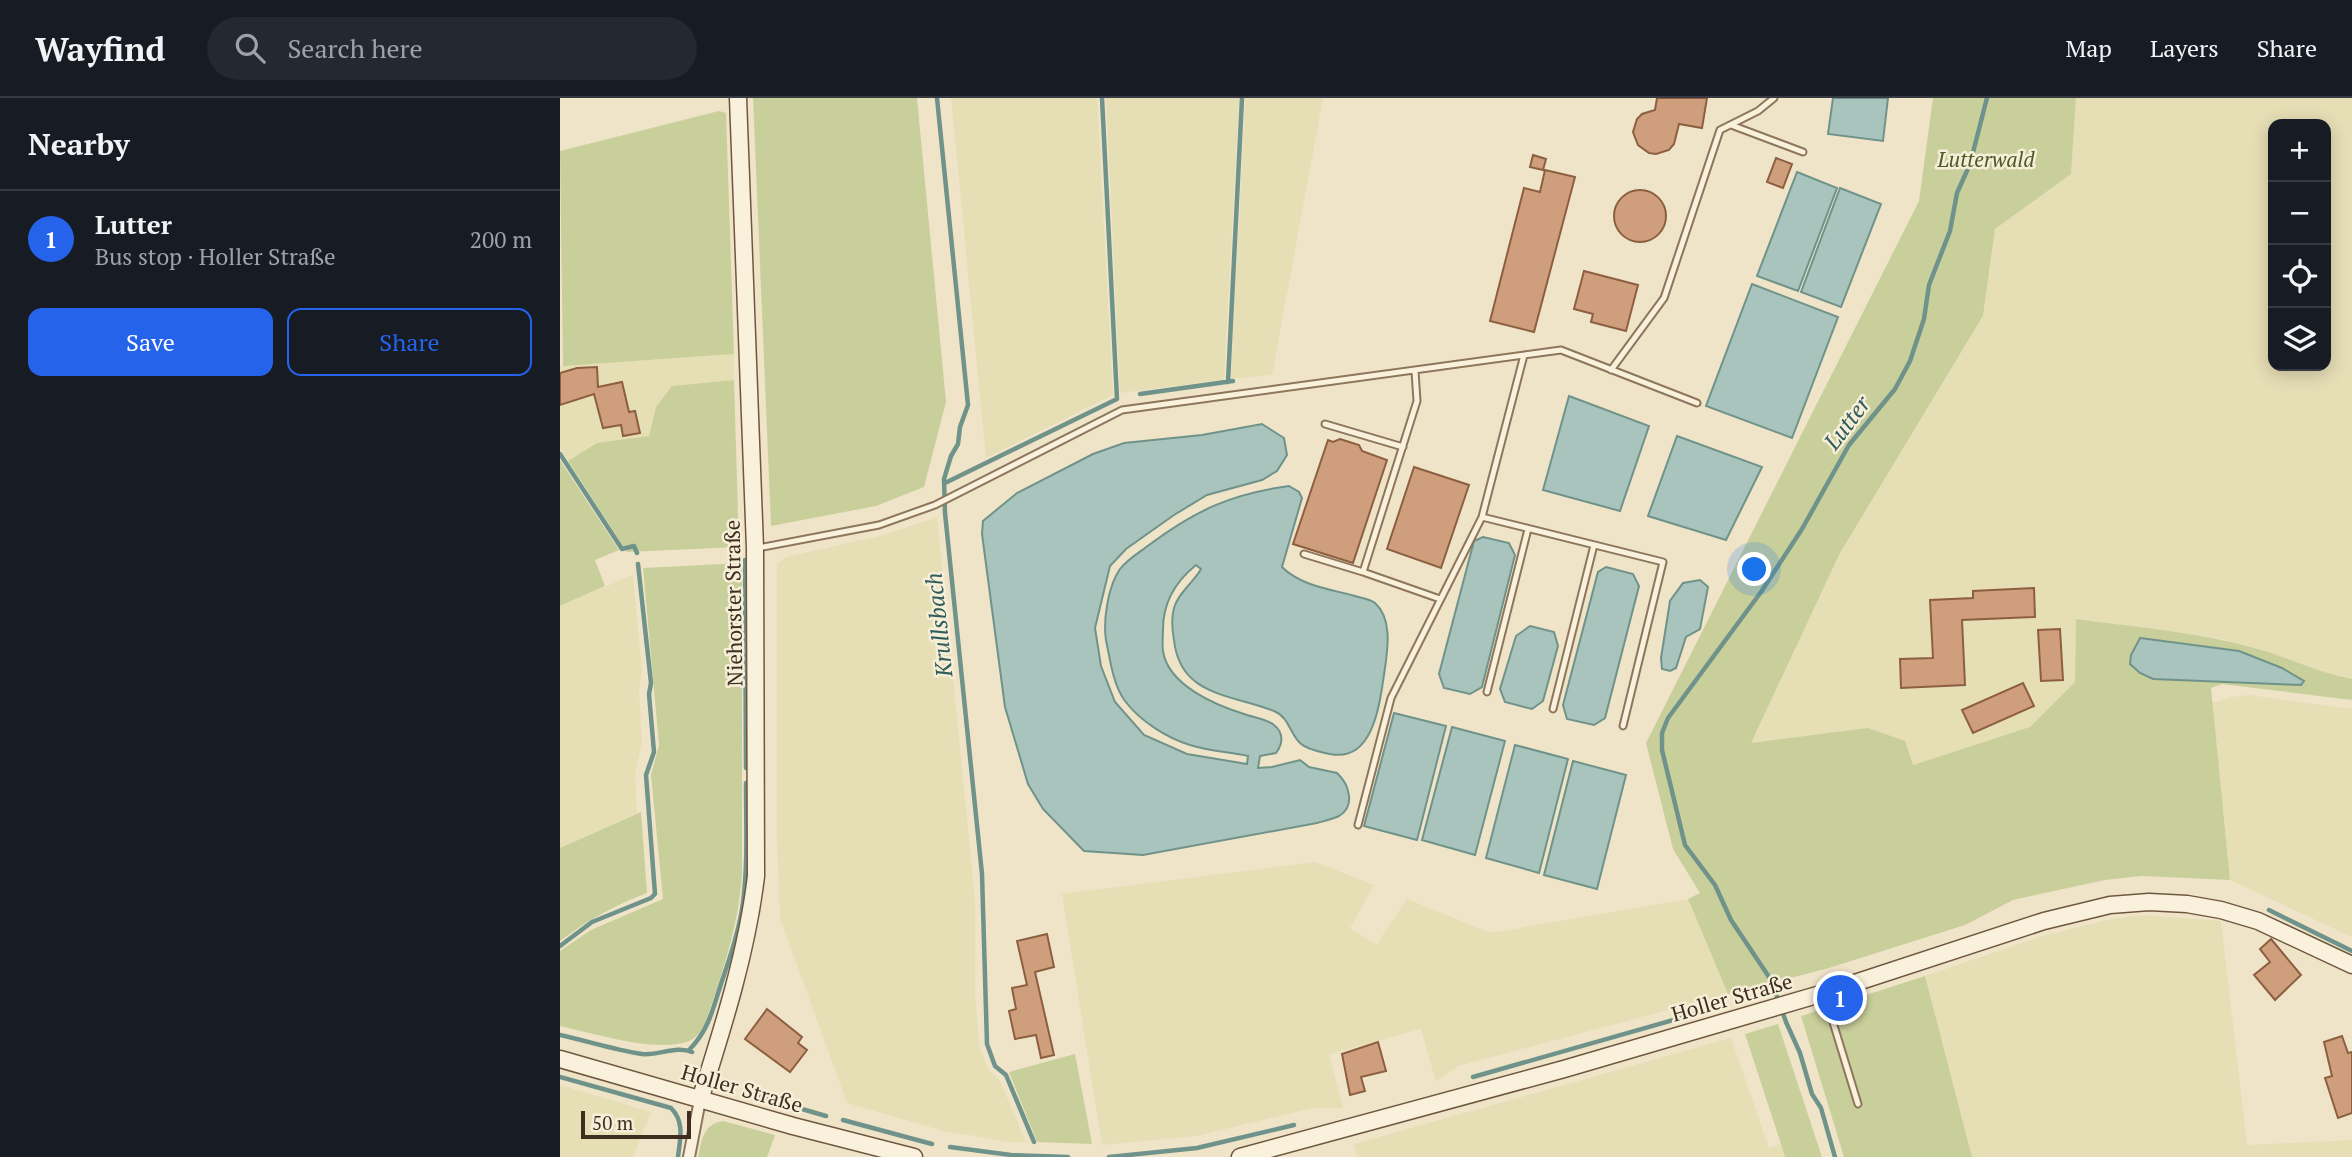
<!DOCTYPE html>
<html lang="en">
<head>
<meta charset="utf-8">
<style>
  body { margin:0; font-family:"PT Serif",serif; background:#242831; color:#f1f3f6 }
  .controls { position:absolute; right:21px; top:21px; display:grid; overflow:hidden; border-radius:14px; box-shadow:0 4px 18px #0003 }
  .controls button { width:63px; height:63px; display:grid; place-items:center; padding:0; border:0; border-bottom:2px solid #363941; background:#171b24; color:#f1f3f6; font:35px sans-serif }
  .scale { position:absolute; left:21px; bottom:18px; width:110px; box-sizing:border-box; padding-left:7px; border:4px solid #3d2e20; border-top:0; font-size:19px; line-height:24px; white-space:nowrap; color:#3d2e20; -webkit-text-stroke:5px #f7eed8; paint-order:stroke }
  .you { position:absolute; left:1195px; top:472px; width:24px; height:24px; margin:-18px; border:5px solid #fff; border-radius:50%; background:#1a73e8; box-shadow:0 0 0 10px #1a73e833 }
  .badge { display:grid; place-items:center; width:46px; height:46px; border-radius:50%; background:#2563eb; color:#fff; font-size:23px; font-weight:700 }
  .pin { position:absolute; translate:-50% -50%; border:4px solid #fff; box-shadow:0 2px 7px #0006 }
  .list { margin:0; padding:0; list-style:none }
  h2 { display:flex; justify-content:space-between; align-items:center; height:91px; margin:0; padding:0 28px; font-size:30px }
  h2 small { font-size:23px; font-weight:400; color:#9ea1a6 }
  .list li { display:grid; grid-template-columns:46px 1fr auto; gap:21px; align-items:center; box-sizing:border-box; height:98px; padding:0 28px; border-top:2px solid #363941 }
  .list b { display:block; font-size:26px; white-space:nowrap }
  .list p { margin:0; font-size:23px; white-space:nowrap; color:#9ea1a6 }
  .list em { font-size:23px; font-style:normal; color:#9ea1a6 }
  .actions { display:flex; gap:14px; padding:21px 28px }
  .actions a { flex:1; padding:16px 0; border:2px solid #2563eb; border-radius:14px; text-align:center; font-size:24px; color:#2563eb }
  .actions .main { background:#2563eb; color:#fff }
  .icon { flex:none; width:38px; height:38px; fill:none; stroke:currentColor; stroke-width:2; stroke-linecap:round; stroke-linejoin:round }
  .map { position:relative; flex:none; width:1792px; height:1059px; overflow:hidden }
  header { display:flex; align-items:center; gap:42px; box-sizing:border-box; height:98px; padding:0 35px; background:#171b24; border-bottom:2px solid #363941 }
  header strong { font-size:33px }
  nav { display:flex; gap:38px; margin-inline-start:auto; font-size:24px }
  .search { width:490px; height:63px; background:#242831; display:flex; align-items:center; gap:18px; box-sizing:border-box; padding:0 24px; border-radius:38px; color:#9ea1a6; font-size:26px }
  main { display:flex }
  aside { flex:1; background:#171b24 }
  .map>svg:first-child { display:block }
</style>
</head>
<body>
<header>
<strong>Wayfind</strong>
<div class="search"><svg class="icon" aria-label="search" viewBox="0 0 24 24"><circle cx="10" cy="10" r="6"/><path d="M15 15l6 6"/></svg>Search here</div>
<nav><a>Map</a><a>Layers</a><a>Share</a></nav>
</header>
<main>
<aside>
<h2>Nearby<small></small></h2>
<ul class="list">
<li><span class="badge">1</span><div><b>Lutter</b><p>Bus stop · Holler Straße</p></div><em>200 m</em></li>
</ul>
<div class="actions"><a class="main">Save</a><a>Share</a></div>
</aside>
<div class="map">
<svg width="1792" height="1059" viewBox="0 0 1792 1059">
  <rect width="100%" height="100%" fill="#f0e4c8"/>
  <!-- farmland -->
  <path fill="#e6deb5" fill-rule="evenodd" d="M391,0h146l16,297 -127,63z
    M546,0h133l-15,282 -104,13z
    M685,0h78l-51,277 -41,4z
    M1516,0h276v581l-14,-2 -80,-29 -46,-11 -136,-18 -1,63 -45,45 -117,38 -163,-21 90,-191 143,-236 12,-88 76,-55zM1713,26h53v242h-53z
    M174,256v26l-62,6 -16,21 -7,29 -52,8 -29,17 -8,-13v-82z
    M377,419l38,384v90l4,53 9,25 12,12 26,61h-15l-67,-11 -97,-28 -67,-185 -3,-80v-274l9,-7 94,-21z
    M73,477l9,97 -3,18 3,51 -7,34 2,38 -77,35v-242z
    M1689,597l103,14v228l-122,-57 -18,-177 20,-6z
    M755,764l59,23 -24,43 26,17 31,-46 84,34 197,-34 40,95 -270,72 -22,16 -15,-53 -92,25 14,54h-31l-116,28 -94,9 -40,-251z
    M1583,817l78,6 26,224 105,-5v17h-380l-47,-181 121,-41 65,-16z
    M1171,940l38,110 12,-4 4,13h-428l-3,-13z
    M0,987l91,27 -18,45h-73z"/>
  <!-- green -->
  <path fill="#c9cf9b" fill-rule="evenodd" d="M193,0h164l29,304 -22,85 -48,19 -105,20z
    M1373,0h143l-5,76 -76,55 -12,87 -143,237 -89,190 117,-15 37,13 8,24 117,-38 45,-45 1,-63c60,8 121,13 179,29 33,9 64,25 97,31v21l-130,-16 -11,4 19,192 -89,-4 -36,4 -92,20 -48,25 -136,43 -101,26 -40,-95 12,-6 -27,-44 -27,-106 273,-542zM1580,540l124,22 40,21 -3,4 -148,-6z
    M159,13l7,2 8,241 -171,12 -3,-215z
    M174,282l5,167 -112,5 -59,-91 29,-18 52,-7 7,-29 16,-21z
    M0,362l59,90 -24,10 10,26 -45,20z
    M182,465v310c-3,52 -20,100 -36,149 -4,8 -10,17 -19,20 -36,10 -90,-8 -127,-16v-75l31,-21 72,-31 -12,-124 8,-30 -16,-177z
    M81,714l6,81c-32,12 -59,27 -87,48v-93z
    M1365,878l47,181h-128l-43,-141z
    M1218,926l44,133h-37l-4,-13 -36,-110z
    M515,956l17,90 -55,-2 -28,-70z
    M163,1023l52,14 -8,22h-69c4,-17 5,-33 25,-36z"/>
  <!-- water -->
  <path fill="#a9c4bc" stroke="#6f938a" stroke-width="2" d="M1273,0h55l-5,43 -55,-7z
    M1237,74l40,16 -39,103 -41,-15z
    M1280,90l41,16 -40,103 -40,-15z
    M1192,186l86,33 -46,121 -86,-32z
    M1009,298l80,30 -29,85 -77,-21z
    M702,326l22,14 3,17 -10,16 -15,9 -55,15 -33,20 -48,34 -16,17 -15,62 6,38 14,36 29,33 43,19 60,10 1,-8c-19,-4 -40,-5 -58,-11 -23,-7 -50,-24 -65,-44 -12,-16 -15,-42 -19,-61 -3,-20 2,-54 14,-71 8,-10 20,-17 29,-24 47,-35 82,-51 140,-59l10,6 3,6 -20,69c19,19 48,22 73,29 6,2 16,3 20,7 17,15 13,44 10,65 -5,32 -10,95 -55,86 -9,-2 -23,-4 -30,-11 -10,-9 -11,-26 -26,-32 -42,-17 -94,-14 -100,-71 -2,-11 -3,-21 0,-32 4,-15 20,-26 27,-39l-5,-4c-21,17 -33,38 -33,64 0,7 -1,15 0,22 5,34 52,54 81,63 8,3 23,5 30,11 10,8 9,19 2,28l-16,3 -2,12 14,-1 28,-7 9,7 28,6c12,11 19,33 2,43 -6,3 -15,5 -22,7l-174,32 -59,-4 -41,-42 -15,-25 -23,-77 -23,-173 1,-13 34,-28 76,-39 31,-11 78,-8z
    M1117,338l85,31 -36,73 -78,-24z
    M923,439l26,6 6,12 -33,132 -12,7 -26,-6 -5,-14 35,-133z
    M1046,469l27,7 6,12 -34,132 -11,7 -27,-6 -4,-14 35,-133z
    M1140,482l8,7 -8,42 -14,8 -10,31 -6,3 -8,-2 -1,-11 9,-57 13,-18z
    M970,528l24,6 4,14 -15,55 -11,8 -27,-7 -5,-13 16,-53z
    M1580,540l99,13 43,17 22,13 -3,4 -148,-6 -13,-6 -10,-9 1,-9z
    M834,615l52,13 -29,114 -53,-14z
    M892,629l53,14 -30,114 -53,-15z
    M955,647l53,14 -29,114 -53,-15z
    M1013,663l53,14 -29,114 -53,-14z"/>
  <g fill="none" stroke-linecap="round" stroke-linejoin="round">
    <!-- stream -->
    <path stroke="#6f938a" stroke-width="4.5" d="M377,0l31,307 -8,22 -2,17 -7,12 -7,23 1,34 37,361 5,170 8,22 11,9 28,67
      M668,284l14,-284
      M580,296l93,-13
      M0,356l62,95 12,-3 3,7
      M385,385l172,-84 -15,-301
      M185,462l1,208
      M1709,812l83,41
      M0,848l32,-24 59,-24 4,-4 -9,-119 8,-23 -5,-58 2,-11 -13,-119
      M0,937c27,6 55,15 82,19 17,2 34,-9 50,-2
      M129,952c19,-19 23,-38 31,-63 9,-27 19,-55 23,-84 5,-39 3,-80 3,-120
      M0,979l111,31c14,14 9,31 7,49
      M913,979l239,-68
      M187,995l79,23
      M283,1022l89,24
      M390,1049l61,8 57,2
      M549,1059l88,-9 97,-23
      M1275,1059l-14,-49 -9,-14 -12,-41 -14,-31 -15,-42 -40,-60 -16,-35 -30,-40 -23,-95v-17l6,-15 93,-126 41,-63 47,-84 46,-56 15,-28 14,-42 5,-34 21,-54 7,-38 13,-29 17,-66"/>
  </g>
  <!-- building -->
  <path fill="#cf9f7d" stroke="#8d5f41" stroke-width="2" d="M1097,0h50l-5,30 -23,-4 -5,20 -5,6 -13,4 -7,-1 -11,-8 -5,-13 4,-13 5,-5 13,-4z
    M973,57l13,4 -3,11 -13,-3z
    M1216,60l16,6 -9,24 -16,-6z
    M985,72l30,7 -41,155 -44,-11 34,-133 16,4z
    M1054 118a26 26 0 1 1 52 0a26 26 0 1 1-52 0Z
    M1024,173l54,14 -12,46 -35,-9 2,-8 -19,-5z
    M37,269l1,20 24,-5 7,30 6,-1 5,22 -17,3 -2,-11 -18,3 -9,-34 -34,11v-32l17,-5z
    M780,341l19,6 3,6 25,9 -34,103 -60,-19 35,-104 5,2z
    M854,369l55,18 -28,83 -54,-19z
    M1474,490l1,29 -73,3 3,65 -64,3 -1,-29 33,-1 -3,-58 43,-2v-7z
    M1500,531l3,51 -22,1 -3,-51z
    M1463,585l11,23 -61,27 -11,-23z
    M487,836l7,33 -19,5 19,83 -13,3 -5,-23 -21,4 -6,-28 7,-2 -4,-21 15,-3 -10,-44z
    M1711,841l30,36 -26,25 -21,-25 16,-13 -10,-13z
    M207,911l35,28 -4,6 9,7 -17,22 -45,-33z
    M1782,938l6,17 4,-1v61l-14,5 -13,-40 7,-2 -8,-34z
    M818,944l8,29 -25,6 4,14 -15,4 -8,-41z"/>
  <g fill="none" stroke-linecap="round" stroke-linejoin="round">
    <!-- lane casing -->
    <g stroke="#8d765c" stroke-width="9">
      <path id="lane" d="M1171,27l72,27
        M1051,272l53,-72 56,-168 38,-19 16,-13
        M765,326l78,23
        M922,419l181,45 -40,164
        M198,450l121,-23 56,-20 187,-95 439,-60 136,53
        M744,456l59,18 77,27
        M803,474l54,-171 -2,-30
        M927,594l41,-163
        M993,611l41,-164
        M798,727l33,-127 91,-181 42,-162
        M1265,898l33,108"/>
    </g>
    <!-- street casing -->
    <g stroke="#8d765c" stroke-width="14">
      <path id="street" d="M129,1059l11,-57"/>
    </g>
    <!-- secondary casing -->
    <g stroke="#6f573f" stroke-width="19">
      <path id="secondary" d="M0,961l233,67 121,31
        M140,1002c23,-73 47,-148 56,-224l-1,-328 -17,-450
        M680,1059l324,-88 260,-76 220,-72 66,-16 39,-3 38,2 34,6 37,11 94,44"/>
    </g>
    <!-- lane -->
    <use href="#lane" stroke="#faf1dc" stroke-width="5"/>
    <!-- street -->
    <use href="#street" stroke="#faf1dc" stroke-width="10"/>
    <!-- secondary -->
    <use href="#secondary" stroke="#faf1dc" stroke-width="16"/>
  </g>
  <g text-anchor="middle" stroke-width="5" stroke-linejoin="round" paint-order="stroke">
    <!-- park labels -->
    <g font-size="21" font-style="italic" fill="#4d5a26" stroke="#f7eed8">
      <text x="1426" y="69">Lutterwald</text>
    </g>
    <!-- street labels -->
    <g font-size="21" fill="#3d2e20" stroke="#f7eed8">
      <text transform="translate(174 505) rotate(-91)" y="7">Niehorster Straße</text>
      <text transform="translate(1172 900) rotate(-16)" y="7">Holler Straße</text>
      <text transform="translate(182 991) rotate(16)" y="7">Holler Straße</text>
    </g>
    <!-- water labels -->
    <g font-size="23" font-style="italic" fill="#2f5d5a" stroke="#f7eed8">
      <text transform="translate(1287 325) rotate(-53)" y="8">Lutter</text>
      <text transform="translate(379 527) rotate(-96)" y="8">Krullsbach</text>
    </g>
  </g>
</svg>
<div class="controls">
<button>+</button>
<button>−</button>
<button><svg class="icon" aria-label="locate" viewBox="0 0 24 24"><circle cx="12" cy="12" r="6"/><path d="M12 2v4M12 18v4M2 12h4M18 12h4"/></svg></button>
<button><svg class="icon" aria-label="layers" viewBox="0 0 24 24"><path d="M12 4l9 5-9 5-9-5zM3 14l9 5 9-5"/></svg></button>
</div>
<div class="scale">50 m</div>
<div class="you"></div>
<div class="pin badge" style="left:1280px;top:900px">1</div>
</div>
</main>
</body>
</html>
